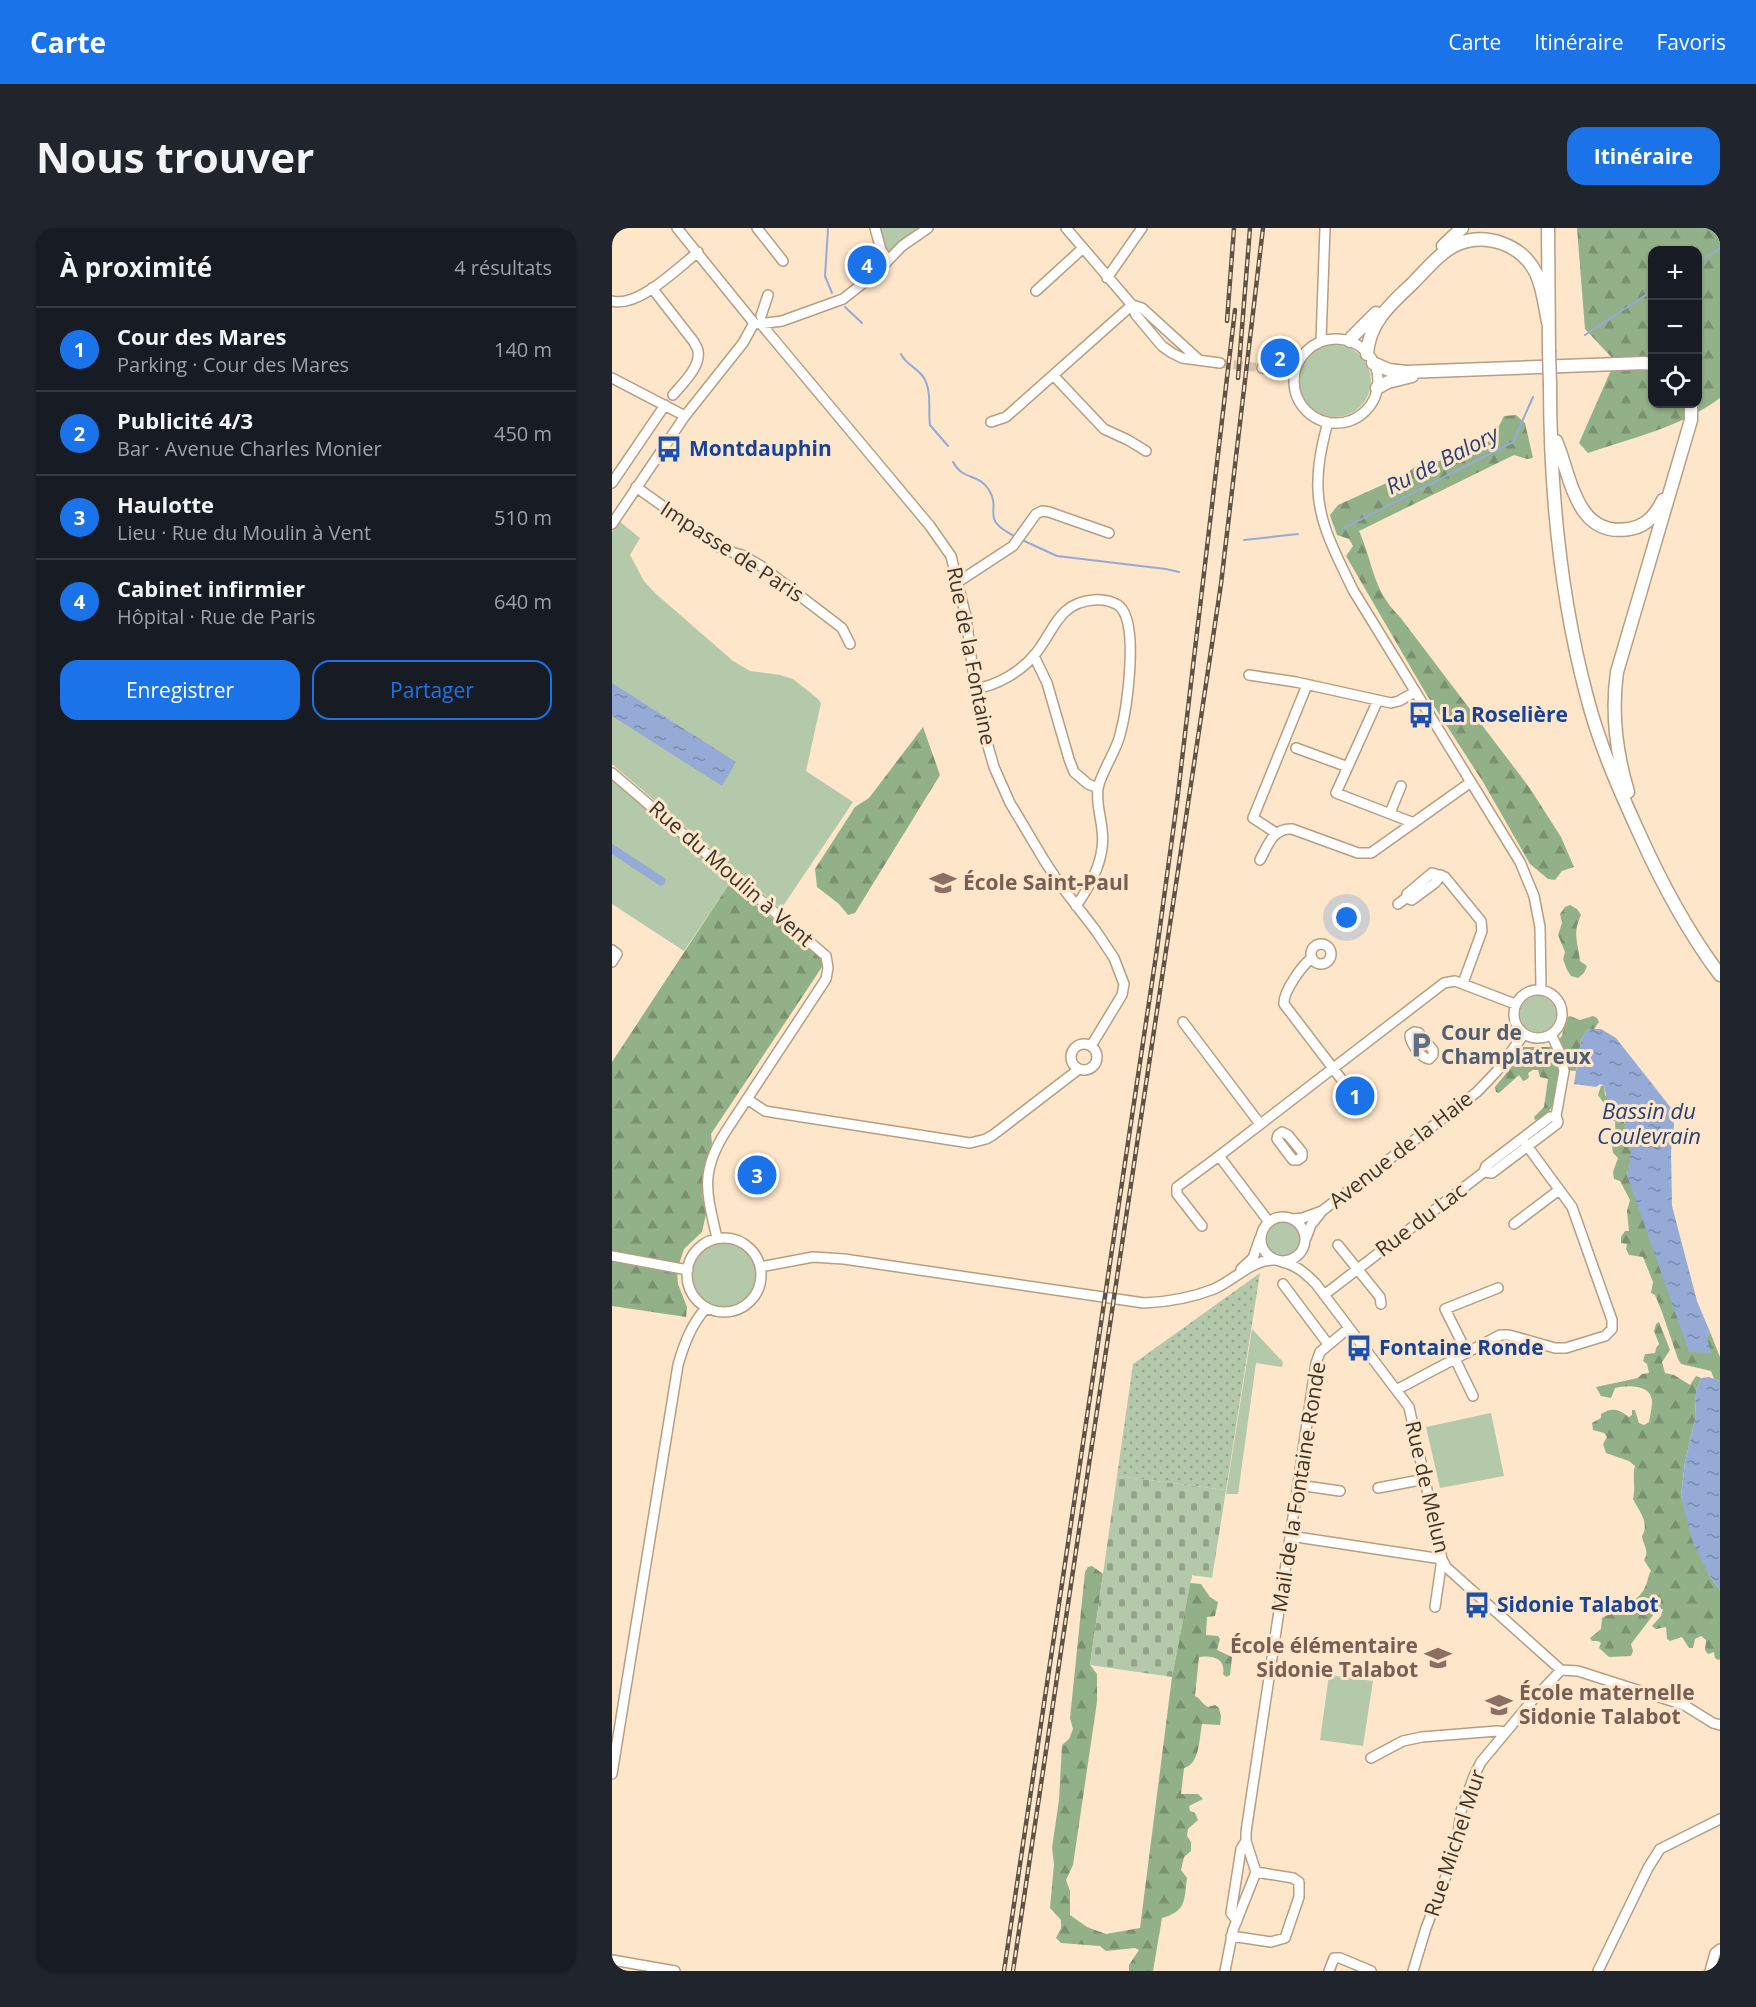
<!DOCTYPE html>
<html lang="fr">
<head>
<meta charset="utf-8">
<style>
  body { margin:0; font-family:"Open Sans",sans-serif; background:#20242c; color:#f1f3f6 }
  .controls { position:absolute; right:18px; top:18px; display:grid; overflow:hidden; border-radius:12px; box-shadow:0 2px 4px #0004 }
  .controls button { width:54px; height:54px; display:grid; place-items:center; padding:0; border:0; border-bottom:2px solid #363941; background:#171b24; color:#f1f3f6; font:30px sans-serif }
  .you { position:absolute; left:735px; top:690px; width:21px; height:21px; margin:-15px; border:4px solid #fff; border-radius:50%; background:#1a73e8; box-shadow:0 0 0 9px #1a73e833 }
  .badge { display:grid; place-items:center; width:39px; height:39px; border-radius:50%; background:#1a73e8; color:#fff; font-size:20px; font-weight:700 }
  .pin { position:absolute; translate:-50% -50%; border:3px solid #fff; box-shadow:0 2px 6px #0006 }
  .list { margin:0; padding:0; list-style:none }
  h2 { display:flex; justify-content:space-between; align-items:center; height:78px; margin:0; padding:0 24px; font-size:26px }
  h2 small { font-size:20px; font-weight:400; color:#9ea1a6 }
  .list li { display:grid; grid-template-columns:39px 1fr auto; gap:18px; align-items:center; box-sizing:border-box; height:84px; padding:0 24px; border-top:2px solid #363941 }
  .list b { display:block; font-size:22px; white-space:nowrap }
  .list p { margin:0; font-size:20px; white-space:nowrap; color:#9ea1a6 }
  .list em { font-size:20px; font-style:normal; color:#9ea1a6 }
  .actions { display:flex; gap:12px; padding:18px 24px }
  .actions a { flex:1; padding:14px 0; border:2px solid #1a73e8; border-radius:18px; text-align:center; font-size:21px; color:#1a73e8 }
  .actions .main { background:#1a73e8; color:#fff }
  .icon { flex:none; width:33px; height:33px; fill:none; stroke:currentColor; stroke-width:2; stroke-linecap:round; stroke-linejoin:round }
  .map { position:relative; flex:none; width:1108px; height:1743px; overflow:hidden; border-radius:18px }
  header { display:flex; align-items:center; gap:36px; box-sizing:border-box; height:84px; padding:0 30px; background:#1a73e8; color:#fff }
  header strong { font-size:28px }
  nav { display:flex; gap:33px; margin-inline-start:auto; font-size:21px }
  .intro { display:flex; align-items:center; justify-content:space-between; box-sizing:border-box; height:144px; padding:0 36px }
  h1 { margin:0; font-size:42px }
  .button { padding:15px 27px; border-radius:18px; background:#1a73e8; color:#fff; font-size:21px; font-weight:700 }
  main { display:flex; gap:36px; padding:0 36px }
  aside { flex:1; background:#171b24; border-radius:18px; box-shadow:0 2px 4px #0004 }
  .map>svg:first-child { display:block }
</style>
</head>
<body>
<header>
<strong>Carte</strong>
<nav><a>Carte</a><a>Itinéraire</a><a>Favoris</a></nav>
</header>
<div class="intro"><h1>Nous trouver</h1><a class="button">Itinéraire</a></div>
<main>
<aside>
<h2>À proximité<small>4 résultats</small></h2>
<ul class="list">
<li><span class="badge">1</span><div><b>Cour des Mares</b><p>Parking · Cour des Mares</p></div><em>140 m</em></li>
<li><span class="badge">2</span><div><b>Publicité 4/3</b><p>Bar · Avenue Charles Monier</p></div><em>450 m</em></li>
<li><span class="badge">3</span><div><b>Haulotte</b><p>Lieu · Rue du Moulin à Vent</p></div><em>510 m</em></li>
<li><span class="badge">4</span><div><b>Cabinet infirmier</b><p>Hôpital · Rue de Paris</p></div><em>640 m</em></li>
</ul>
<div class="actions"><a class="main">Enregistrer</a><a>Partager</a></div>
</aside>
<div class="map">
<svg width="1108" height="1743" viewBox="0 0 1108 1743">
  <defs>
    <pattern id="forest-firs" width="22" height="20" patternUnits="userSpaceOnUse" patternTransform="scale(1.5)"><rect width="22" height="20" fill="#93b188"/><path d="M5 1l3.5 6h-7zM16 11l3.5 6h-7z" fill="#79916f"/></pattern>
    <pattern id="cemetery-stones" width="16" height="16" patternUnits="userSpaceOnUse" patternTransform="scale(1.5)"><rect width="16" height="16" fill="#b3c9aa"/><path d="M2 7V4a2 2 0 0 1 4 0v3zM10 15v-3a2 2 0 0 1 4 0v3z" fill="#93a48b"/></pattern>
    <pattern id="garden-dots" width="8" height="8" patternUnits="userSpaceOnUse" patternTransform="scale(1.5)"><rect width="8" height="8" fill="#b3c9aa"/><path d="M2 2h.1M6 6h.1" fill="none" stroke="#93a48b" stroke-width="1.8" stroke-linecap="round"/></pattern>
    <pattern id="water-ripples" width="26" height="14" patternUnits="userSpaceOnUse" patternTransform="scale(1.5)"><rect width="26" height="14" fill="#95aad4"/><path d="M2 4q2-2 4 0t4 0M15 11q2-2 4 0t4 0" fill="none" stroke="#7b8bac"/></pattern>
  </defs>
  <rect width="100%" height="100%" fill="#fee6ca"/>
  <!-- green -->
  <path fill="#b3c9aa" d="M267,0h42l-32,23 -4,-2z
    M687 153a36 36 0 1 1 72 0a36 36 0 1 1-72 0Z
    M7,293l21,17 -10,17 14,26 11,12 78,68 17,10 30,4 13,4 24,19 4,5 -15,68 47,31 -72,107 -169,-145v-232z
    M0,549l119,104 -47,70 -72,-47z
    M908 786a18 18 0 1 1 36 0a18 18 0 1 1-36 0Z
    M652 1012a19 19 0 1 1 38 0a19 19 0 1 1-38 0Z
    M80 1047a32 32 0 1 1 64 0a32 32 0 1 1-64 0Z
    M640,1101l31,33 -1,5 -26,-4 -18,131h-12z
    M879,1185l13,63 -64,12 -14,-61z
    M717,1447l44,6 -10,65 -43,-6z"/>
  <!-- forest -->
  <path fill="url(#forest-firs)" fill-rule="evenodd" d="M965,0h143v170c-37,28 -88,40 -132,55l-9,-10 36,-82 -30,-32zM1040,22h46v154h-46z
    M904,187l9,8 8,35 -6,1 -13,-4 -155,76c15,34 13,58 41,86l129,170 32,50 13,30 -12,4 -7,9 -7,-1 -18,-15 -47,-82 -58,-90 -79,-136 7,-10 -4,-7 -12,-4 -7,-20 8,-10 64,-29 19,-13 18,-2 16,-13 10,-4h20l8,-6 11,-22z
    M311,499l17,48 -85,138 -7,2 -9,-11 -22,-17 -2,-18 40,-62 14,-9z
    M117,656l97,77 -115,173 1,9 -8,29 -2,22 4,20 -4,18 -18,17 -7,21 1,14 9,23 -1,10 -74,-11v-244z
    M958,677l7,4 4,6c-9,19 -3,27 -1,46l7,5 -3,7 -6,5 -7,-2 -4,-6 -4,-11 2,-7 -7,-17 4,-12 -2,-9 5,-7z
    M958,788l10,4 13,-4 4,2 2,4 -5,7h-6l-7,11 -5,31 -17,-1c-2,17 -2,46 -24,50l-1,-3 10,-10 4,-28 -8,-2 -2,-7h-5l-5,3 1,4 -3,3 -3,1 -4,-6 -20,18 -3,-1 -1,-5 26,-32 2,-8h28l11,-11 4,-18z
    M989,858h3l1,9c16,12 24,36 26,56 1,8 -3,17 -4,24l80,162 3,-5 10,25v24l-6,-2 -3,-8 -30,-7 -3,-5 -16,-47 -7,-17 -4,-2 2,-11 -10,-25 -14,-2 -3,-6 1,-5 -6,-1v-6l4,-6h4l-2,-20 3,-11 -10,-19 -6,-2 -1,-7 5,-14 -5,-5 -1,-7 4,-4c-2,-7 0,-14 -1,-21l-9,-1 -2,-3 3,-9 -9,-13z
    M1047,1094l11,28 -8,12 3,11 9,2 16,10 6,-9 5,2 -5,13 -1,29 -10,42 -4,34 28,79 11,15v69l-2,1 -3,-2 -1,-6 -6,2 -3,-4 1,-10 -5,-4 -6,3 -2,9h-4l-7,-11 -12,4 -3,-2 -1,-12 -10,2 -4,-3 9,-10 2,-7 -6,1 -26,34 2,7 -2,5 -22,1 -10,-9 2,-5 -3,-2h-6l-2,-3 11,-9 1,-11c15,-8 38,-16 44,-33 2,-5 2,-9 5,-14l-7,-11c6,-9 -1,-15 -2,-24 8,-13 -3,-25 -9,-37 3,-12 -1,-22 2,-33l-6,-5 -23,-8 -3,-9 4,-7 -3,-4 -11,-3 -1,-7 9,-5v-4c11,-7 18,-5 28,3l3,-2v-5h3l4,13 5,2 5,-3c1,-6 3,-14 3,-20 0,-18 -25,-17 -37,-14l-4,10 -10,-2 -5,-9 42,-9 4,-4 7,-1 -2,-9 -4,-3 2,-7 10,-1 1,-5 3,-4 -5,-13 2,-7z
    M480,1338l11,8 -13,91 7,9v28l-24,163 -7,15 4,11v24l17,12 19,7 34,-6 32,-251 18,-94 11,1 9,13 8,5 -3,14 -8,1 -1,18 12,1 2,3 -3,11 15,7 -2,18 -4,2 -3,-3c3,-16 -11,-19 -24,-17l-4,39c6,3 7,8 13,11l7,-2 4,3 2,8 -1,9 -18,-1c-3,15 -2,40 -18,44l-3,26h17l5,5 -14,7 1,5 5,2 3,7 -10,9 -1,7 4,6v9l-7,6 -3,13 6,8c-3,22 0,33 -25,40l-9,53h-24v-6l10,-15 -4,-2 -29,3 -6,-5 -39,-3 -5,-5 5,-10v-8l-11,-12 4,-44 -2,-16 7,-48 3,-55 7,-6 4,-10 -3,-11 15,-146 3,-5z"/>
  <!-- cemetery -->
  <path fill="url(#cemetery-stones)" d="M505,1248l109,14 -14,88 -20,-3 -20,102 -82,-12z"/>
  <!-- garden -->
  <path fill="url(#garden-dots)" d="M648,1045l-34,217 -109,-14 16,-112z"/>
  <!-- water -->
  <path fill="url(#water-ripples)" d="M0,455l124,79 -14,24 -110,-70z
    M976,801h13l15,9 55,70 3,17 -3,26 1,55 25,95 13,31 -3,5 4,16 -22,-1 -62,-177 4,-22 -7,-33 -6,-3 -6,-17 -5,-1 -3,-13 -4,-2 -4,3 -22,-3 7,-44z
    M1097,1149l11,4v209l-11,-15 -17,-35 -11,-44 4,-34 10,-42 1,-29 5,-13z"/>
  <g fill="none" stroke-linecap="round" stroke-linejoin="round">
    <!-- stream -->
    <path stroke="#95aad4" stroke-width="2" d="M216,1l-3,47 7,17
      M1086,35l22,-15
      M233,79l17,16
      M973,107l67,-44
      M289,126c5,11 17,14 23,24 8,13 4,33 6,47l18,21
      M341,234c10,19 26,11 36,28 13,21 -10,28 25,46
      M730,301l171,-87 20,-45
      M410,312l35,16 109,13 13,3
      M632,312l54,-6"/>
    <!-- canal -->
    <path stroke="#95aad4" stroke-width="9" d="M0,621l49,32"/>
    <!-- minor-tunnel -->
    <path stroke="#d8c3aa" stroke-width="9" stroke-dasharray="9 4.5" stroke-linecap="butt" d="M608,135l42,5"/>
    <!-- minor casing -->
    <g stroke="#b59e84" stroke-width="12">
      <path id="minor" d="M65,0l77,95
        M145,0l26,33
        M263,0l6,22 7,10
        M454,0l66,77 4,10 26,31 10,7 10,5 38,5
        M495,50l35,-50
        M40,60l42,54c1,3 4,6 4,9 3,16 -16,33 -25,44
        M424,63l46,-42
        M0,73c26,7 66,-33 86,-49
        M520,77l10,3 56,51
        M149,88l7,-21
        M147,96l23,-3 61,-22 33,-26 26,-27 26,-18
        M149,96l108,129 61,73 21,30 15,61 12,94 16,56 16,36 34,57 15,23 37,48 18,27 10,26 -2,11 -31,51
        M682 153a42 42 0 1 1 84 0a42 42 0 1 1-84 0Z
        M709,113l4,-113
        M650,140l32,6
        M441,147l51,54 24,11 18,11
        M0,150l73,38
        M379,194l15,-5 126,-112
        M716,194c-5,18 -10,40 -10,59 -2,39 19,75 35,109l167,272 14,34 6,31 1,62
        M0,255l53,-78
        M24,259l88,63 18,5 19,11 81,62 8,16
        M0,296l73,-108 58,-73 11,-20
        M346,354l55,-36 23,-32 6,-3 7,1 60,21
        M422,428l13,27 22,76 5,13 14,12 10,4
        M637,447l47,7 95,21 8,-2 16,-9
        M362,461c23,-3 48,-18 62,-36 18,-22 22,-50 57,-53 9,-1 23,1 29,9 16,22 5,100 -2,126 -4,17 -20,39 -22,54 -2,14 3,28 4,41 4,27 -11,55 -26,76
        M766,472l-42,93 78,30
        M684,520l52,19
        M0,545l214,183 2,12 -2,11 -100,152c-27,42 -19,63 -9,107
        M778,585l11,-27
        M664,605l-23,-15 54,-133
        M648,632c8,-15 13,-32 32,-31l66,24h13l100,-71
        M794,670l6,2 23,-17 6,-8
        M786,676l8,-6 1,-4 25,-21 13,4 36,44 1,10 -19,52
        M699 726a10 10 0 1 1 20 0a10 10 0 1 1-20 0Z
        M0,722l5,4 -5,8
        M700,730c-10,7 -29,34 -28,46l61,80
        M902 786a24 24 0 1 1 48 0a24 24 0 1 1-48 0Z
        M571,794l77,102
        M802,804l5,1 14,17v5l-4,4c-8,-1 -19,-16 -19,-24z
        M459 829a13 13 0 1 1 26 0a13 13 0 1 1-26 0Z
        M735,854l5,2 15,18 -1,5 -4,3 -5,-1 -15,-19 1,-4z
        M135,871l18,12 12,2 193,30 16,-4 7,-4 86,-66
        M670,904l6,3 14,17v5l-4,3h-5l-16,-21 1,-4z
        M872,944l8,1 65,-49 1,-2 -2,-6
        M649 1011a22 22 0 1 1 44 0a22 22 0 1 1-44 0Z
        M681,991l10,-1 19,-7
        M657,994l-50,-66 225,-173 11,-2 60,23
        M902,996l45,-34
        M590,998l-25,-32v-7l42,-31
        M694,1010l5,-13 11,-14 155,-119 20,-21 27,-37
        M75 1047a37 37 0 1 1 74 0a37 37 0 1 1-74 0Z
        M726,1017l42,52 1,7
        M0,1028l76,14
        M670,1034c16,4 23,11 34,22l93,123 33,152 4,8 115,103
        M148,1039l53,-10 31,2 300,44c24,-1 47,-5 70,-14 19,-8 38,-29 59,-29
        M629,1041l12,-11 7,-20
        M671,1056l45,60
        M712,1067l160,-123 2,-6 64,-49 6,-1 8,-45 -5,-20 -8,-17
        M855,1125l-22,-44 53,-21
        M843,1131l18,37
        M784,1162l104,-55h9l46,13h11l39,-12 7,-7v-9l-40,-113 -50,-68
        M686,1257l42,6
        M766,1260l47,-9
        M678,1308l152,23
        M823,1379l7,-48
        M949,1442l17,1 106,34 29,18 7,2
        M759,1530l32,-17 19,-4 75,-6 9,1
        M0,1546l66,-409c6,-21 13,-40 28,-57
        M625,1693l-6,-8 10,-64 5,-8
        M619,1708l40,6 14,-4 14,-41v-15l-6,-4 -37,-6
        M0,1732l63,11
        M613,1743l8,-41 23,-58 -10,-31v-9l70,-469 4,-11 29,-24
        M717,1743l5,-13h6l31,13
        M801,1743l13,-43 30,-78 5,-39 13,-35 7,-14 50,-60 30,-32
        M986,1743l50,-103 12,-19 60,-30
        M1098,1743l5,-18 5,-4"/>
    </g>
    <!-- major casing -->
    <g stroke="#b59e84" stroke-width="15">
      <path id="major" d="M936,0l1,123
        M831,18l19,-18
        M738,113l2,-4 24,-24
        M755,126c2,-32 24,-50 46,-71 13,-13 28,-32 45,-39 29,-12 64,1 78,29 7,15 9,34 12,49
        M761,135l16,7 17,2 238,-9 8,1
        M938,157c0,104 10,211 37,312 12,47 32,92 52,136 22,49 48,98 81,142
        M765,160l11,-6 24,-6
        M944,213c15,34 19,97 73,88 16,-2 27,-14 34,-29
        M1016,564c-12,-40 -17,-78 -11,-120l74,-252v-16"/>
    </g>
    <!-- minor -->
    <use href="#minor" stroke="#fff" stroke-width="9"/>
    <!-- major -->
    <use href="#major" stroke="#fff" stroke-width="12"/>
    <!-- rail casing -->
    <g stroke="#5e5345" stroke-width="4.5">
      <path id="rail" d="M615,93l7,-93
        M626,150l12,-150
        M392,1743l153,-1022 20,-147 58,-492
        M401,1743l208,-1387 42,-356"/>
    </g>
    <!-- rail -->
    <use href="#rail" stroke="#fee6ca" stroke-width="2" stroke-dasharray="7" stroke-linecap="butt"/>
    <!-- major-bridge casing -->
    <g stroke="#b59e84" stroke-width="15" stroke-linecap="butt">
      <path id="major-bridge" d="M937,123l1,34"/>
    </g>
    <!-- major-bridge -->
    <use href="#major-bridge" stroke="#fff" stroke-width="12"/>
  </g>
  <!-- icons -->
  <defs>
    <g id="bus-bare" transform="scale(2.07)"><path d="M-5-6H5V4H4V6H2V4H-2V6H-4V4H-5ZM-3.5-4V0h7V-4ZM-3.5 1.2v1.5H-2V1.2ZM2 1.2v1.5H3.5V1.2Z" fill="#1a4fb4" stroke="#fee6ca" stroke-width="2.5" paint-order="stroke"/></g>
    <g id="school-bare" transform="scale(2.07)"><path d="M0-5L7-2L0 1L-7-2ZM-4 1L0 2.5L4 1V4Q0 6-4 4Z" fill="#8d6e63" stroke="#fee6ca" stroke-width="2.5" paint-order="stroke"/></g>
    <g id="parking-bare" transform="scale(2.07)"><path d="M-3.5-5.5H1a3.5 3.5 0 0 1 0 7H-1V5.5H-3.5ZM-1-3.4V-.6H.8a1.4 1.4 0 0 0 0-2.8Z" fill="#5c6f8a" stroke="#fee6ca" stroke-width="2.5" paint-order="stroke"/></g>
  </defs>
  <g fill-rule="evenodd">
    <use href="#bus-bare" x="57" y="221"/>
    <use href="#bus-bare" x="809" y="487"/>
    <use href="#school-bare" x="331" y="655"/>
    <use href="#parking-bare" x="809" y="817"/>
    <use href="#bus-bare" x="747" y="1120"/>
    <use href="#bus-bare" x="865" y="1377"/>
    <use href="#school-bare" x="826" y="1430"/>
    <use href="#school-bare" x="887" y="1477"/>
  </g>
  <g text-anchor="middle" stroke-width="6" stroke-linejoin="round" paint-order="stroke">
    <!-- transit labels -->
    <g font-size="21" font-weight="bold" fill="#164399" stroke="#fee6ca" text-anchor="start">
      <text x="77" y="228">Montdauphin</text>
      <text x="829" y="494">La Roselière</text>
      <text x="767" y="1127">Fontaine Ronde</text>
      <text x="885" y="1384">Sidonie Talabot</text>
    </g>
    <!-- street labels -->
    <g font-size="21" fill="#3e352a" stroke="#fee6ca">
      <text transform="translate(120 324) rotate(33)" y="7">Impasse de Paris</text>
      <text transform="translate(359 428) rotate(79)" y="7">Rue de la Fontaine</text>
      <text transform="translate(119 646) rotate(41)" y="7">Rue du Moulin à Vent</text>
      <text transform="translate(789 922) rotate(-38)" y="7">Avenue de la Haie</text>
      <text transform="translate(809 992) rotate(-37)" y="7">Rue du Lac</text>
      <text transform="translate(687 1259) rotate(-81)" y="7">Mail de la Fontaine Ronde</text>
      <text transform="translate(815 1259) rotate(77)" y="7">Rue de Melun</text>
      <text transform="translate(843 1615) rotate(-72)" y="7">Rue Michel Mur</text>
    </g>
    <!-- education labels -->
    <g font-size="21" font-weight="bold" fill="#785e54" stroke="#fee6ca" text-anchor="start">
      <text x="351" y="662">École Saint-Paul</text>
      <text x="806" y="1425" text-anchor="end">École élémentaire<tspan x="806" dy="24">Sidonie Talabot</tspan></text>
      <text x="907" y="1472">École maternelle<tspan x="907" dy="24">Sidonie Talabot</tspan></text>
    </g>
    <!-- service labels -->
    <g font-size="21" font-weight="bold" fill="#4e5e75" stroke="#fee6ca" text-anchor="start">
      <text x="829" y="812">Cour de<tspan x="829" dy="24">Champlatreux</tspan></text>
    </g>
    <!-- water labels -->
    <g font-size="22" font-style="italic" fill="#284076" stroke="#fee6ca">
      <text transform="translate(830 232) rotate(-27)" y="8">Ru de Balory</text>
      <text x="1037" y="891">Bassin du<tspan x="1037" dy="25">Coulevrain</tspan></text>
    </g>
  </g>
</svg>
<div class="controls">
<button>+</button>
<button>−</button>
<button><svg class="icon" aria-label="locate" viewBox="0 0 24 24"><circle cx="12" cy="12" r="6"/><path d="M12 2v4M12 18v4M2 12h4M18 12h4"/></svg></button>
</div>
<div class="you"></div>
<div class="pin badge" style="left:743px;top:868px">1</div>
<div class="pin badge" style="left:668px;top:130px">2</div>
<div class="pin badge" style="left:145px;top:947px">3</div>
<div class="pin badge" style="left:255px;top:37px">4</div>
</div>
</main>
</body>
</html>
